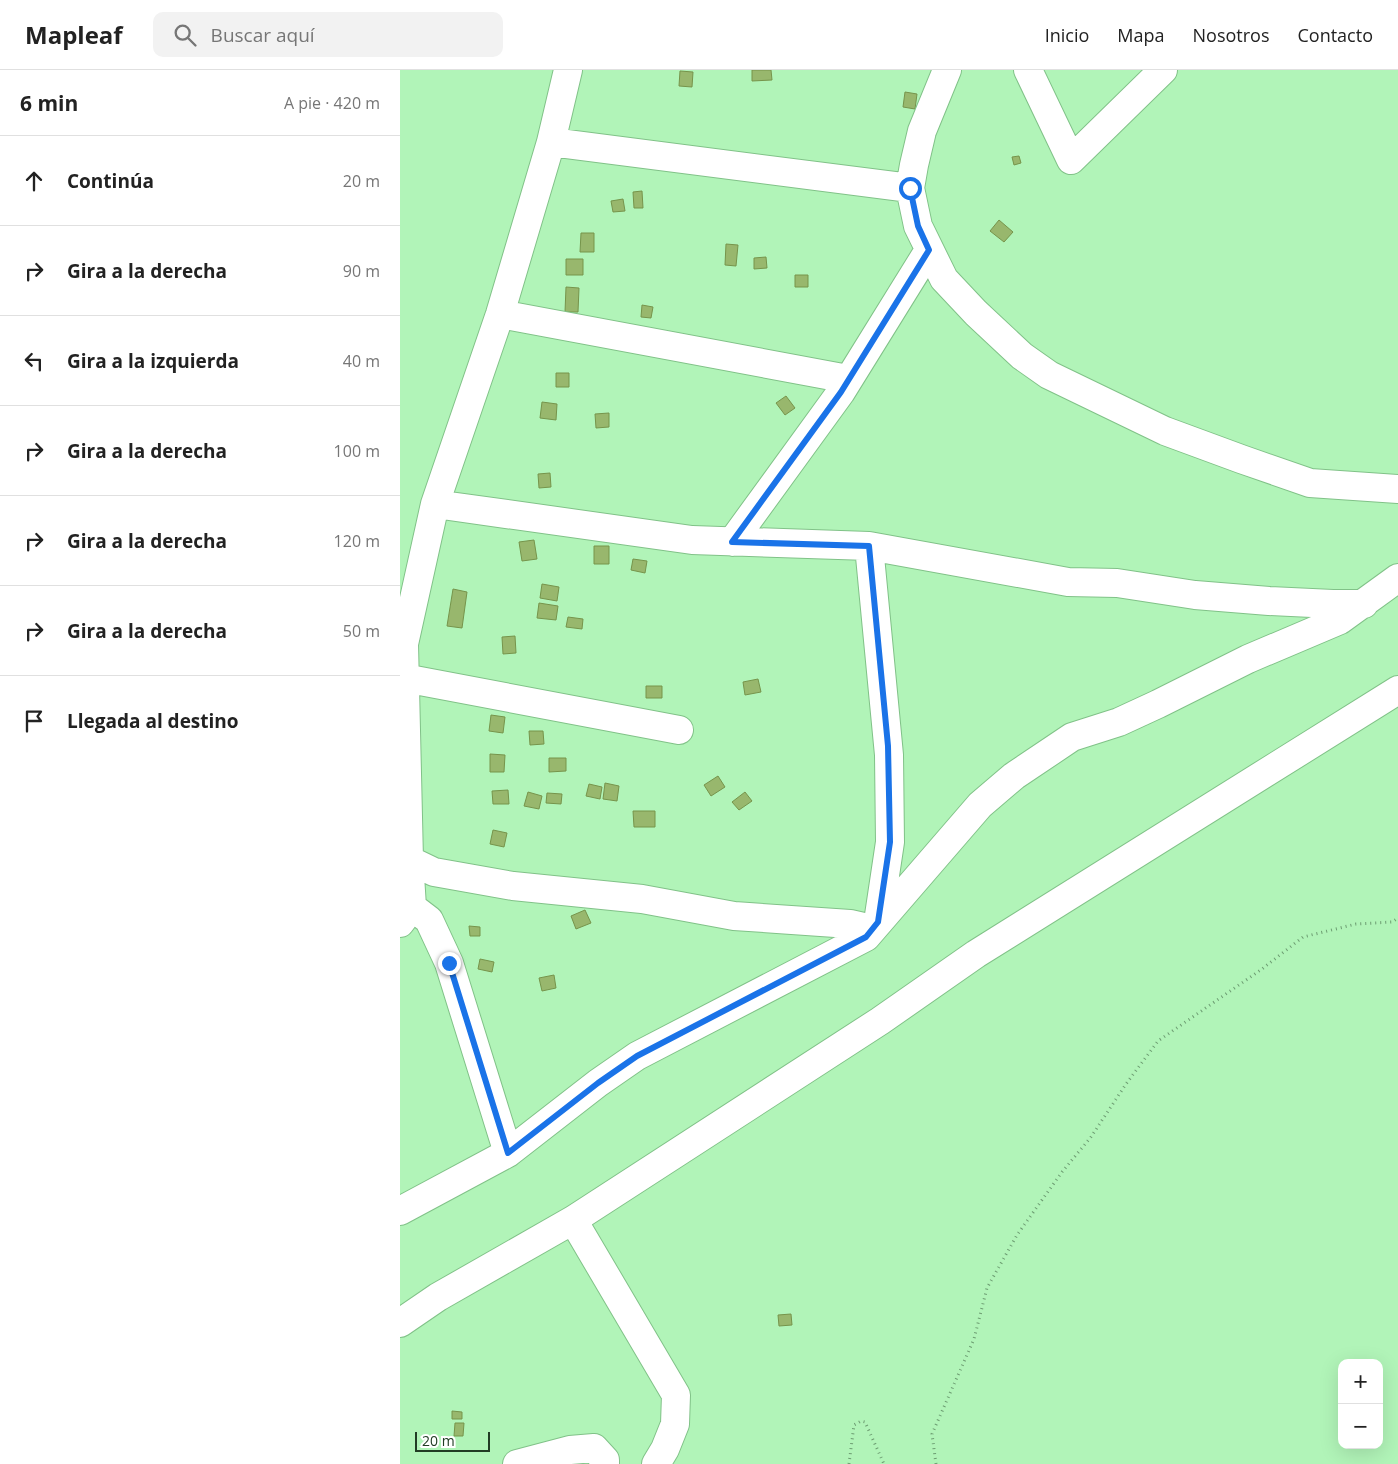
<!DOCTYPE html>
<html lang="es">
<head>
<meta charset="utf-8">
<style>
  body { margin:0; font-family:"Open Sans",sans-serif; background:#f2f2f2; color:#222 }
  .controls { position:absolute; right:15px; bottom:15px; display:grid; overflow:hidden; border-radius:10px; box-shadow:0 5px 20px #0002 }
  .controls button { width:45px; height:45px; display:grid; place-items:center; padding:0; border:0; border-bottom:1px solid #e0e0e0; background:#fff; color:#222; font:25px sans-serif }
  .scale { position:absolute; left:15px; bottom:12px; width:75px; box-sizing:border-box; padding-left:5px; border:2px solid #213c24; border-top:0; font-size:14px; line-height:18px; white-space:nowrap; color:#213c24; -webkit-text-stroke:4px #fff; paint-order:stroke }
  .stop { position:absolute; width:15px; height:15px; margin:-11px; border:4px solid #1a73e8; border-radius:50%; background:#fff }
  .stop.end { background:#1a73e8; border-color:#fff; box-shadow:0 1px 5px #0008 }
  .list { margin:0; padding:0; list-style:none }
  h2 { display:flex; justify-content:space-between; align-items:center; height:65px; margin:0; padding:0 20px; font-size:21px }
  h2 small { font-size:16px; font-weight:400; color:#767676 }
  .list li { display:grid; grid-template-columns:32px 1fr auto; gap:15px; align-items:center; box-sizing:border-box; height:90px; padding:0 20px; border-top:1px solid #e0e0e0 }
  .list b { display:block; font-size:19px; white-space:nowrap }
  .list em { font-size:16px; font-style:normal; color:#767676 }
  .icon { flex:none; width:28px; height:28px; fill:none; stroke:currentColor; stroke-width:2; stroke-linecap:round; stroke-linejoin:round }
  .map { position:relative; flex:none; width:998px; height:1394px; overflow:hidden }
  header { display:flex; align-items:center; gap:30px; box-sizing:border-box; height:70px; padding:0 25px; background:#fff; border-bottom:1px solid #e0e0e0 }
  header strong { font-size:24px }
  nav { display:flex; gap:28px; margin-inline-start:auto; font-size:18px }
  .search { width:350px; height:45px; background:#f2f2f2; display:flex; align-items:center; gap:12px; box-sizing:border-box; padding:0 18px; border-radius:10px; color:#767676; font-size:19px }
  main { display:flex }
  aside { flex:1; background:#fff }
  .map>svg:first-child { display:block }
</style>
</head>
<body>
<header>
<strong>Mapleaf</strong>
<div class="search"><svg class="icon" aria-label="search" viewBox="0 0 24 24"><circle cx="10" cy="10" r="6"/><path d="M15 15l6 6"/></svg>Buscar aquí</div>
<nav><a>Inicio</a><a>Mapa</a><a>Nosotros</a><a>Contacto</a></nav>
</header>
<main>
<aside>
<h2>6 min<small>A pie · 420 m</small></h2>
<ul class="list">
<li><svg class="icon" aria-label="ahead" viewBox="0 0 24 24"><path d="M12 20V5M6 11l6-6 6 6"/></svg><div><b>Continúa</b></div><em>20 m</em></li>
<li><svg class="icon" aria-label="right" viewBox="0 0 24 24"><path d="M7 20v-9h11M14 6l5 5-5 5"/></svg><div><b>Gira a la derecha</b></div><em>90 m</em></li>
<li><svg class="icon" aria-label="left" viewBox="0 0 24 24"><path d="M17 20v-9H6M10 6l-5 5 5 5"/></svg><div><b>Gira a la izquierda</b></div><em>40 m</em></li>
<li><svg class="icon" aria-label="right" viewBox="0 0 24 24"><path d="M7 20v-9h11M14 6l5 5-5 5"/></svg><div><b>Gira a la derecha</b></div><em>100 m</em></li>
<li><svg class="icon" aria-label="right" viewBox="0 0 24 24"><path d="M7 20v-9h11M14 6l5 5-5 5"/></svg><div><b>Gira a la derecha</b></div><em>120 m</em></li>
<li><svg class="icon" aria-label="right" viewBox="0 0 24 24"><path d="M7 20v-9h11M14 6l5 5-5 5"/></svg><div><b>Gira a la derecha</b></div><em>50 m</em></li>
<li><svg class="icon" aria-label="arrive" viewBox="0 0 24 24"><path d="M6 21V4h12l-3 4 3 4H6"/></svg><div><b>Llegada al destino</b></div></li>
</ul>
</aside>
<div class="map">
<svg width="998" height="1394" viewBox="0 0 998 1394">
  <rect width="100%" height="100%" fill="#b1f4b8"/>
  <!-- building -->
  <path fill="#98b76d" stroke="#76944b" d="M352,0h19l1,10 -20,1z
    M280,1l13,1 -1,15 -13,-1z
    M505,22l12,2 -2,15 -12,-2z
    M619,86l2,7 -7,2 -2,-8z
    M242,121l1,17h-9l-1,-16z
    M223,129l2,12 -12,1 -2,-11z
    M599,150l14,12 -9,10 -14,-11z
    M181,163h13v19h-14z
    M326,174l12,1 -2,21 -11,-1z
    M366,187l1,11 -13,1v-11z
    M166,189h17v16h-17z
    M395,205h13v12h-13z
    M166,217l13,1 -1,24h-13z
    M242,235l11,2 -2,11 -10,-1z
    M156,303h13v14h-13z
    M386,326l9,12 -10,7 -9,-12z
    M142,332l15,2 -1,16 -16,-2z
    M209,343v14l-13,1 -1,-14z
    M150,403l1,14 -12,1 -1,-14z
    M134,470l3,19 -15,2 -3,-19z
    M194,476h15v18h-15z
    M233,489l14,2 -2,12 -14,-3z
    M142,514l17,3 -2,14 -17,-3z
    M53,519l14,3 -5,36 -15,-2z
    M139,533l19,3 -2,14 -19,-2z
    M168,547l15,2 -1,10 -16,-2z
    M115,566l1,17 -13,1 -1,-17z
    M358,609l3,13 -16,3 -2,-13z
    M246,616h16v12h-16z
    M91,645l14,2 -2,16 -14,-2z
    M129,661h14l1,13 -14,1z
    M90,684l15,1 -1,17h-14z
    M149,688h17v13l-17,1z
    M318,706l7,11 -14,9 -7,-11z
    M205,713l14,3 -2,15 -14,-2z
    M189,714l13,3 -2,12 -14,-3z
    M108,720l1,14h-16l-1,-13z
    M128,722l14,4 -3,13 -15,-3z
    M345,722l7,9 -13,9 -7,-8z
    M147,723l15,1 -1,10 -15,-1z
    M233,741h22v16h-21z
    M93,760l14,3 -3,14 -14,-3z
    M185,840l6,13 -15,6 -5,-13z
    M69,856l11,1v9h-10z
    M80,889l14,3 -2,10 -14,-3z
    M154,905l2,13 -14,3 -3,-13z
    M391,1244l1,11 -13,1 -1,-11z
    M52,1341l10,1v7h-10z
    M55,1353h9l-1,13h-9z"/>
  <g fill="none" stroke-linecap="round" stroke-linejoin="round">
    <!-- minor casing -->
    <g stroke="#81c288" stroke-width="30">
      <path id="minor" d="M547,0l-25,61 -8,34 -4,23 8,38 26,53 32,34 46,43 27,19 116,56 76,28 69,24 88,6
        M628,0l43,90 92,-90
        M151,72l359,46
        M100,244l348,65
        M35,434l257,36 177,6 199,36 49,1 78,12 74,6 64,3h31
        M332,472l109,-150 88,-142
        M469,476l20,209 1,87 -12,80
        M4,608l275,52
        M9,790l25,12 79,14 129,13 92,17 116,8 22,5
        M12,837l17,13 20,43 59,190
        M0,853l12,-16 -3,-47 -5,-216 31,-140 65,-190 51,-172 17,-72
        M0,1141l108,-58 90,-70 39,-27 229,-119 114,-132 34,-29 58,-39 47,-15 39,-18 90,-45 92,-39 58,-42
        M173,1150l103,175 -1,29 -10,25 -9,15
        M0,1253l38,-26 135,-77 307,-199 96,-67 422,-264
        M117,1394l53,-14 24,-2 11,12v4"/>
    </g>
    <!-- path -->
    <path stroke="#6d9d72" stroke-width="3" stroke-dasharray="1 4" stroke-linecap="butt" d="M449,1394l5,-39 7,-4 4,1 19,42
      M536,1394l-4,-30 42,-95 13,-51 30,-53 45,-63 29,-35 35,-53 32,-43 104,-72 41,-32 53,-13 36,-2 6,-4"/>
    <!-- minor -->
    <use href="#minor" stroke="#fff" stroke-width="28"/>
  </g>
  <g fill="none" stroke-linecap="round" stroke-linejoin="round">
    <!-- route -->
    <path stroke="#1a73e8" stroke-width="6" d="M49,893l59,190 90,-70 39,-27 229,-119 12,-15 12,-80 -2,-96 -19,-200 -137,-4 109,-150 88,-142 -11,-24 -8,-38"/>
  </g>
</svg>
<div class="controls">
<button>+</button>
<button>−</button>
</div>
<div class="scale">20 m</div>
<div class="stop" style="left:510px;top:118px"></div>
<div class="stop end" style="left:49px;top:893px"></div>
</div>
</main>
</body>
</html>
